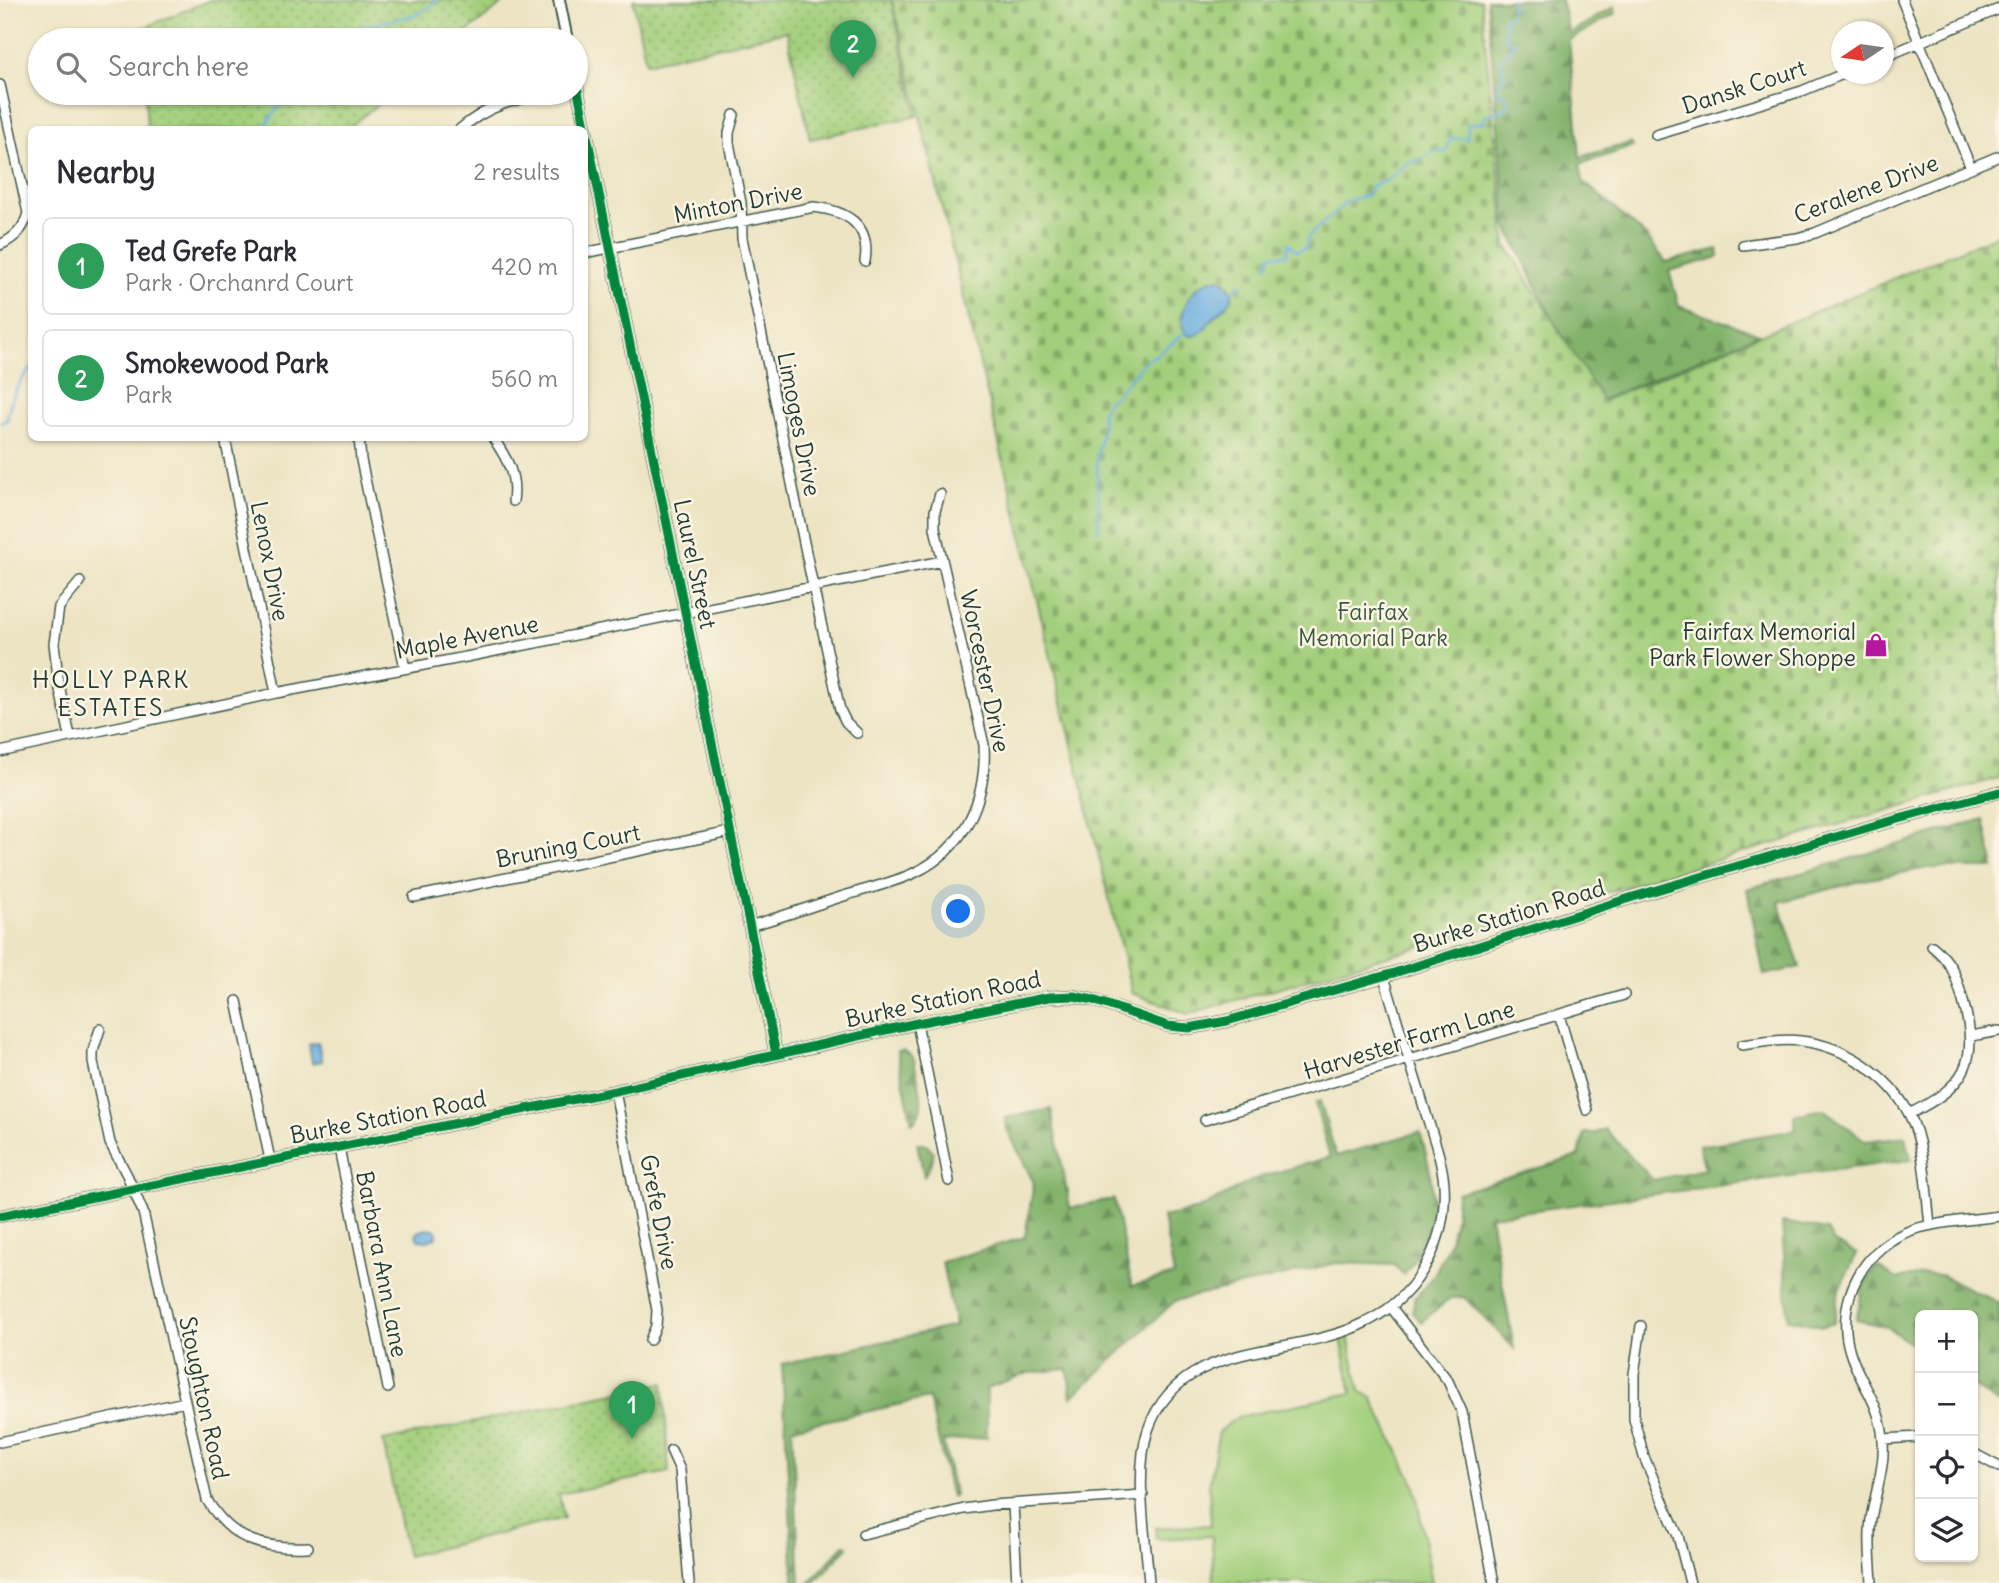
<!DOCTYPE html>
<html lang="en">
<head>
<meta charset="utf-8">
<style>
  body { margin:0; font-family:Delius,sans-serif; background:#f7f7f7; color:#2b2b33 }
  .controls { position:absolute; right:21px; bottom:21px; display:grid; overflow:hidden; border-radius:10px; box-shadow:0 2px 5px #0004 }
  .controls button { width:63px; height:63px; display:grid; place-items:center; padding:0; border:0; border-bottom:2px solid #e1e1e2; background:#fff; color:#2b2b33; font:35px sans-serif }
  .compass { position:absolute; left:1831px; top:21px; width:63px; height:63px; border-radius:50%; background:#fff; box-shadow:0 2px 5px #0004; rotate:257deg }
  .you { position:absolute; left:959px; top:912px; width:24px; height:24px; margin:-18px; border:5px solid #fff; border-radius:50%; background:#1a73e8; box-shadow:0 0 0 10px #1a73e833 }
  .badge { display:grid; place-items:center; width:46px; height:46px; border-radius:50%; background:#0b8043; color:#fff; font-size:23px; font-weight:700 }
  .pin { position:absolute; translate:-50% -58px; filter:drop-shadow(0 2px 4px #0008) }
  .pin::after { content:''; position:absolute; top:37px; width:24px; height:21px; background:inherit; clip-path:polygon(0 0,100% 0,50% 100%) }
  .list { margin:0; padding:0; list-style:none }
  h2 { display:flex; justify-content:space-between; align-items:center; height:91px; margin:0; padding:0 28px; font-size:30px }
  h2 small { font-size:23px; font-weight:400; color:#7c7c81 }
  .list li { display:grid; grid-template-columns:46px 1fr auto; gap:21px; align-items:center; box-sizing:border-box; height:98px; margin:0 14px 14px; padding:0 14px; border:2px solid #e1e1e2; border-radius:10px }
  .list b { display:block; font-size:26px; white-space:nowrap }
  .list p { margin:0; font-size:23px; white-space:nowrap; color:#7c7c81 }
  .list em { font-size:23px; font-style:normal; color:#7c7c81 }
  .icon { flex:none; width:38px; height:38px; fill:none; stroke:currentColor; stroke-width:2; stroke-linecap:round; stroke-linejoin:round }
  .map { position:relative; flex:none; width:1999px; height:1583px; overflow:hidden }
  .search { position:absolute; background:#fff; box-shadow:0 2px 5px #0004; left:28px; top:28px; width:560px; height:77px; display:flex; align-items:center; gap:18px; box-sizing:border-box; padding:0 24px; border-radius:38px; color:#7c7c81; font-size:26px }
  .panel { position:absolute; background:#fff; box-shadow:0 2px 5px #0004; left:28px; top:126px; width:560px; height:315px; border-radius:10px }
  .map>svg:first-child { display:block }
</style>
</head>
<body>
<div class="map">
<svg width="1999" height="1583" viewBox="0 0 1999 1583">
  <defs>
    <pattern id="forest-firs" width="22" height="20" patternUnits="userSpaceOnUse" patternTransform="scale(1.75)"><rect width="22" height="20" fill="#82b26b"/><path d="M5 1l3.5 6h-7zM16 11l3.5 6h-7z" fill="#6a9259"/></pattern>
    <pattern id="cemetery-stones" width="16" height="16" patternUnits="userSpaceOnUse" patternTransform="scale(1.75)"><rect width="16" height="16" fill="#a3cf7b"/><path d="M2 7V4a2 2 0 0 1 4 0v3zM10 15v-3a2 2 0 0 1 4 0v3z" fill="#84a966"/></pattern>
    <pattern id="park-dots" width="8" height="8" patternUnits="userSpaceOnUse" patternTransform="scale(1.75)"><rect width="8" height="8" fill="#a3cf7b"/><path d="M2 2h.1M6 6h.1" fill="none" stroke="#84a966" stroke-width="1.8" stroke-linecap="round"/></pattern>
  </defs>
  <rect width="100%" height="100%" fill="#fcf5e5"/>
  <filter id="ink" filterUnits="userSpaceOnUse"><feTurbulence type="fractalNoise" baseFrequency=".0143" numOctaves="2"/><feDisplacementMap in="SourceGraphic" scale="14" xChannelSelector="R" yChannelSelector="G"/><feConvolveMatrix kernelMatrix="1 2 1 2 8 2 1 2 1" color-interpolation-filters="sRGB"/></filter>
  <filter id="wash" filterUnits="userSpaceOnUse"><feTurbulence type="fractalNoise" baseFrequency=".00686" numOctaves="4" result="noise"/><feDisplacementMap in="SourceGraphic" scale="28" xChannelSelector="R" yChannelSelector="G"/><feGaussianBlur stdDeviation="1.57" result="paint"/><feColorMatrix in="noise" values="0 0 0 0 0 0 0 0 0 0 0 0 0 0 0 0 0 1.4 0 .05"/><feComposite in="paint" operator="in"/></filter>
  <g filter="url(#wash)">
    <rect width="100%" height="100%" fill="#ece4c3"/>
    <!-- grass -->
    <path fill="#a3cf7b" stroke="#618658" stroke-width="2" d="M1348,1336l12,55 12,7 43,88 17,97h-218l-2,-47 -56,3 -1,-11 56,-3 -2,-39 10,-55 19,-14 114,-24 -11,-55z"/>
    <!-- forest -->
    <path fill="url(#forest-firs)" stroke="#507850" stroke-width="2" d="M1487,0h74l8,33 45,-26 2,6 -47,27 11,117 51,-14 2,4 -53,17 3,17 63,55 20,26 52,-13 1,8 -50,14 10,35 80,28 -165,69 -88,-178z
      M1984,819l10,49h-66l-59,11 -90,23 21,65 -36,8 -17,-86z
      M903,1050l9,6 2,4c3,20 16,49 -2,63l-15,-72z
      M1320,1101l16,55 84,-24c17,58 21,91 -16,143l-10,-10 -58,-2 -161,38 -104,97 -3,-29 -40,4 -41,15v49l-44,4 12,55 -4,1 -22,-99 -137,30 8,155h-6l-12,-219 173,-38 -13,-64 83,-25 9,-54 -27,-54 -2,-11 46,-9 19,99 44,-9 18,87 42,-11 -11,-58 36,-8 58,-31 73,-21 -15,-54z
      M1823,1109l43,32 40,-5 5,24 -421,56 24,132 -50,-51 -13,1 -30,24 -8,-10 1,-12 21,-27 12,-24 8,-29 2,-27 122,-37 5,-23h12l9,-4 48,51 52,-11 -6,-23 97,-16 -2,-15z
      M917,1143l9,1 7,8v7l-9,17z
      M1782,1222l45,8 7,12 23,12 -18,35 -5,34 -12,3 -34,-7z
      M1876,1266l21,13 26,-5 18,1 58,28v101l-26,-18v-71h-53v35l-33,-23 -31,-7 7,-33z
      M845,1544l3,3 -34,36h-5z"/>
    <!-- cemetery -->
    <path fill="url(#cemetery-stones)" stroke="#618658" stroke-width="2" d="M892,0h589l25,245 97,156 396,-167v544l-811,236 -56,-21z"/>
    <!-- park -->
    <path fill="url(#park-dots)" stroke="#618658" stroke-width="2" d="M210,0h297l-50,40h-315l-1,-11z
      M633,0h258l26,116 -107,23 -23,-108 -141,32z
      M145,93h247l-45,36h-200z
      M663,1383l6,89 -110,22 5,24 -157,38 -24,-115z"/>
    <!-- water -->
    <path fill="#6baee0" stroke="#45768a" stroke-width="2" d="M1219,278c8,4 14,12 13,21 -6,8 -13,13 -20,20 -4,4 -6,10 -11,13 -26,21 -29,-46 18,-54z
      M318,1042l4,19 -10,2 -3,-19z
      M428,1228l6,1 3,3 -1,6 -9,3 -9,-1 -2,-5 2,-3z"/>
    <g fill="none" stroke-linecap="round" stroke-linejoin="round">
      <!-- stream -->
      <path stroke="#6baee0" stroke-width="2.5" d="M351,40l3,-11 65,-15 18,-14
        M262,130l17,-23 18,-14
        M1267,266l4,-11h16l1,-12 9,8 8,-3 4,-12 37,-34 23,-8 2,-8 17,-6 19,-17 14,-3 12,-9 13,1 5,-14 16,1 1,-15 16,-2 1,-6 22,-8v-11l-8,-6 -2,-8 8,-6 -5,-15 15,-18 -9,-5 -2,-21 6,-1 2,-17
        M1232,292l11,-9
        M0,423l7,-3c2,-21 11,-37 25,-53
        M1099,531l-2,-73 6,-35 -2,-9 6,-13 9,-6 31,-36 10,-4 29,-23"/>
    </g>
  </g>
  <g filter="url(#ink)">
    <g fill="none" stroke-linecap="round" stroke-linejoin="round">
      <!-- minor casing -->
      <g stroke="#3e5649" stroke-width="12">
        <path id="minor" d="M1902,0l69,168
          M1884,57l115,-48
          M0,85l28,128c-4,16 -13,25 -28,32
          M734,115l-5,18v10l12,60 1,35 68,334 30,138 6,12 11,11
          M459,130c29,-25 53,-30 90,-37
          M1656,135l146,-44 41,-17
          M1743,245l54,-7 18,-5 184,-77
          M584,253l230,-46c32,4 57,17 51,54
          M225,438l51,255
          M359,438l2,22 44,208
          M493,438c14,20 24,38 20,63
          M70,736l-11,-51 -5,-41 5,-37 21,-25
          M0,752l276,-59 190,-36 476,-96
          M414,897l316,-65
          M749,926c33,-9 66,-21 98,-31 22,-7 46,-12 67,-22 51,-24 73,-74 70,-128l-49,-217v-17l5,-17
          M237,1001l33,159
          M1559,1015l28,95
          M917,1023l32,158
          M100,1029l-7,22v11l17,81 17,32 16,37 64,288c25,41 55,49 101,47
          M1971,1036l28,-5
          M1742,1045c20,-3 40,-6 59,-4 44,5 88,34 108,73 16,30 17,78 21,111
          M615,1091l42,219 -1,16 -6,14
          M1909,1114c55,-27 72,-51 54,-113 -7,-25 -10,-38 -31,-55
          M1205,1120l419,-125
          M339,1148l49,240
          M1391,1307l57,74 14,31 32,171
          M1641,1326l-7,48v45l10,38 34,79 12,47
          M1883,1439l37,-2
          M0,1442l185,-40
          M671,1450l9,20 9,113
          M1973,1453l26,14
          M1013,1504l4,79
          M863,1534l101,-25 28,-4 151,-10
          M1149,1583c-3,-44 -15,-111 -1,-153 32,-92 141,-72 212,-105 27,-12 48,-30 63,-55 16,-26 23,-56 21,-86 -2,-23 -10,-45 -17,-67 -14,-47 -30,-94 -43,-141
          M1872,1583c-1,-21 -4,-43 -1,-64 4,-26 14,-51 12,-78 -2,-39 -23,-56 -33,-89 -16,-51 14,-107 65,-123 27,-8 57,-9 84,-13"/>
      </g>
      <!-- tertiary casing -->
      <g stroke="#3e5649" stroke-width="14">
        <path id="tertiary" d="M559,0l8,40
          M576,82l200,972
          M0,1216l615,-125 302,-68 132,-26 25,-1 19,4 75,26 21,2 38,-7 167,-48 239,-76 240,-71 126,-34"/>
      </g>
      <!-- minor -->
      <use href="#minor" stroke="#fff" stroke-width="9"/>
      <!-- tertiary -->
      <use href="#tertiary" stroke="#fff" stroke-width="10"/>
      <!-- cycleway casing -->
      <g stroke="#fcf5e5" stroke-width="13">
        <path id="cycleway" d="M576,82l200,972
          M0,1216l615,-125 302,-68 132,-26 25,-1 19,4 75,26 21,2 38,-7 167,-48 239,-76 240,-71 126,-34"/>
      </g>
      <!-- cycleway -->
      <use href="#cycleway" stroke="#00873e" stroke-width="9"/>
    </g>
  </g>
  <!-- icons -->
  <defs>
    <g id="shop-bare" transform="scale(1.89)"><path d="M-5-2.5h2.3a2.7 3.5 0 0 1 5.4 0H5L5.5 6h-11ZM-1.5-2.5h3a1.5 2.3 0 0 0-3 0Z" fill="#b5179e" stroke="#fcf5e5" stroke-width="2.5" paint-order="stroke"/></g>
  </defs>
  <g fill-rule="evenodd">
    <use href="#shop-bare" x="1876" y="645"/>
  </g>
  <g text-anchor="middle" stroke-width="5" stroke-linejoin="round" paint-order="stroke">
    <!-- street labels -->
    <g font-size="23" fill="#1f3d34" stroke="#fcf5e5">
      <text transform="translate(1744 87) rotate(-18)" y="8">Dansk Court</text>
      <text transform="translate(1866 189) rotate(-21)" y="8">Ceralene Drive</text>
      <text transform="translate(738 203) rotate(-11)" y="8">Minton Drive</text>
      <text transform="translate(799 424) rotate(79)" y="8">Limoges Drive</text>
      <text transform="translate(270 561) rotate(79)" y="8">Lenox Drive</text>
      <text transform="translate(695 564) rotate(78)" y="8">Laurel Street</text>
      <text transform="translate(467 637) rotate(-11)" y="8">Maple Avenue</text>
      <text transform="translate(985 671) rotate(78)" y="8">Worcester Drive</text>
      <text transform="translate(568 846) rotate(-11)" y="8">Bruning Court</text>
      <text transform="translate(1509 916) rotate(-17)" y="8">Burke Station Road</text>
      <text transform="translate(943 999) rotate(-12)" y="8">Burke Station Road</text>
      <text transform="translate(1409 1040) rotate(-17)" y="8">Harvester Farm Lane</text>
      <text transform="translate(388 1117) rotate(-11)" y="8">Burke Station Road</text>
      <text transform="translate(659 1212) rotate(79)" y="8">Grefe Drive</text>
      <text transform="translate(382 1264) rotate(79)" y="8">Barbara Ann Lane</text>
      <text transform="translate(204 1398) rotate(78)" y="8">Stoughton Road</text>
    </g>
    <!-- park labels -->
    <g font-size="23" fill="#395a42" stroke="#fcf5e5">
      <text x="1373" y="620">Fairfax<tspan x="1373" dy="26">Memorial Park</tspan></text>
    </g>
    <!-- poi labels -->
    <g font-size="23" fill="#1f3d34" stroke="#fcf5e5" text-anchor="end">
      <text x="1856" y="640">Fairfax Memorial<tspan x="1856" dy="26">Park Flower Shoppe</tspan></text>
    </g>
    <!-- neighbourhood labels -->
    <g font-size="24" letter-spacing="2" fill="#1f3d34" stroke="#fcf5e5">
      <text x="111" y="688">HOLLY PARK<tspan x="111" dy="28">ESTATES</tspan></text>
    </g>
  </g>
</svg>
<div class="controls">
<button>+</button>
<button>−</button>
<button><svg class="icon" aria-label="locate" viewBox="0 0 24 24"><circle cx="12" cy="12" r="6"/><path d="M12 2v4M12 18v4M2 12h4M18 12h4"/></svg></button>
<button><svg class="icon" aria-label="layers" viewBox="0 0 24 24"><path d="M12 4l9 5-9 5-9-5zM3 14l9 5 9-5"/></svg></button>
</div>
<svg class="compass" viewBox="-18 -18 36 36"><path d="M0-13l5 13h-10z" fill="#e53935"/><path d="M0 13l5-13h-10z" fill="#7c7c81"/></svg>
<div class="you"></div>
<div class="pin badge" style="left:632px;top:1439px;background:#2e9e5b">1</div>
<div class="pin badge" style="left:853px;top:78px;background:#2e9e5b">2</div>
<div class="search"><svg class="icon" aria-label="search" viewBox="0 0 24 24"><circle cx="10" cy="10" r="6"/><path d="M15 15l6 6"/></svg>Search here</div>
<section class="panel">
<h2>Nearby<small>2 results</small></h2>
<ul class="list">
<li><span class="badge" style="background:#2e9e5b">1</span><div><b>Ted Grefe Park</b><p>Park · Orchanrd Court</p></div><em>420 m</em></li>
<li><span class="badge" style="background:#2e9e5b">2</span><div><b>Smokewood Park</b><p>Park</p></div><em>560 m</em></li>
</ul>
</section>
</div>
</body>
</html>
